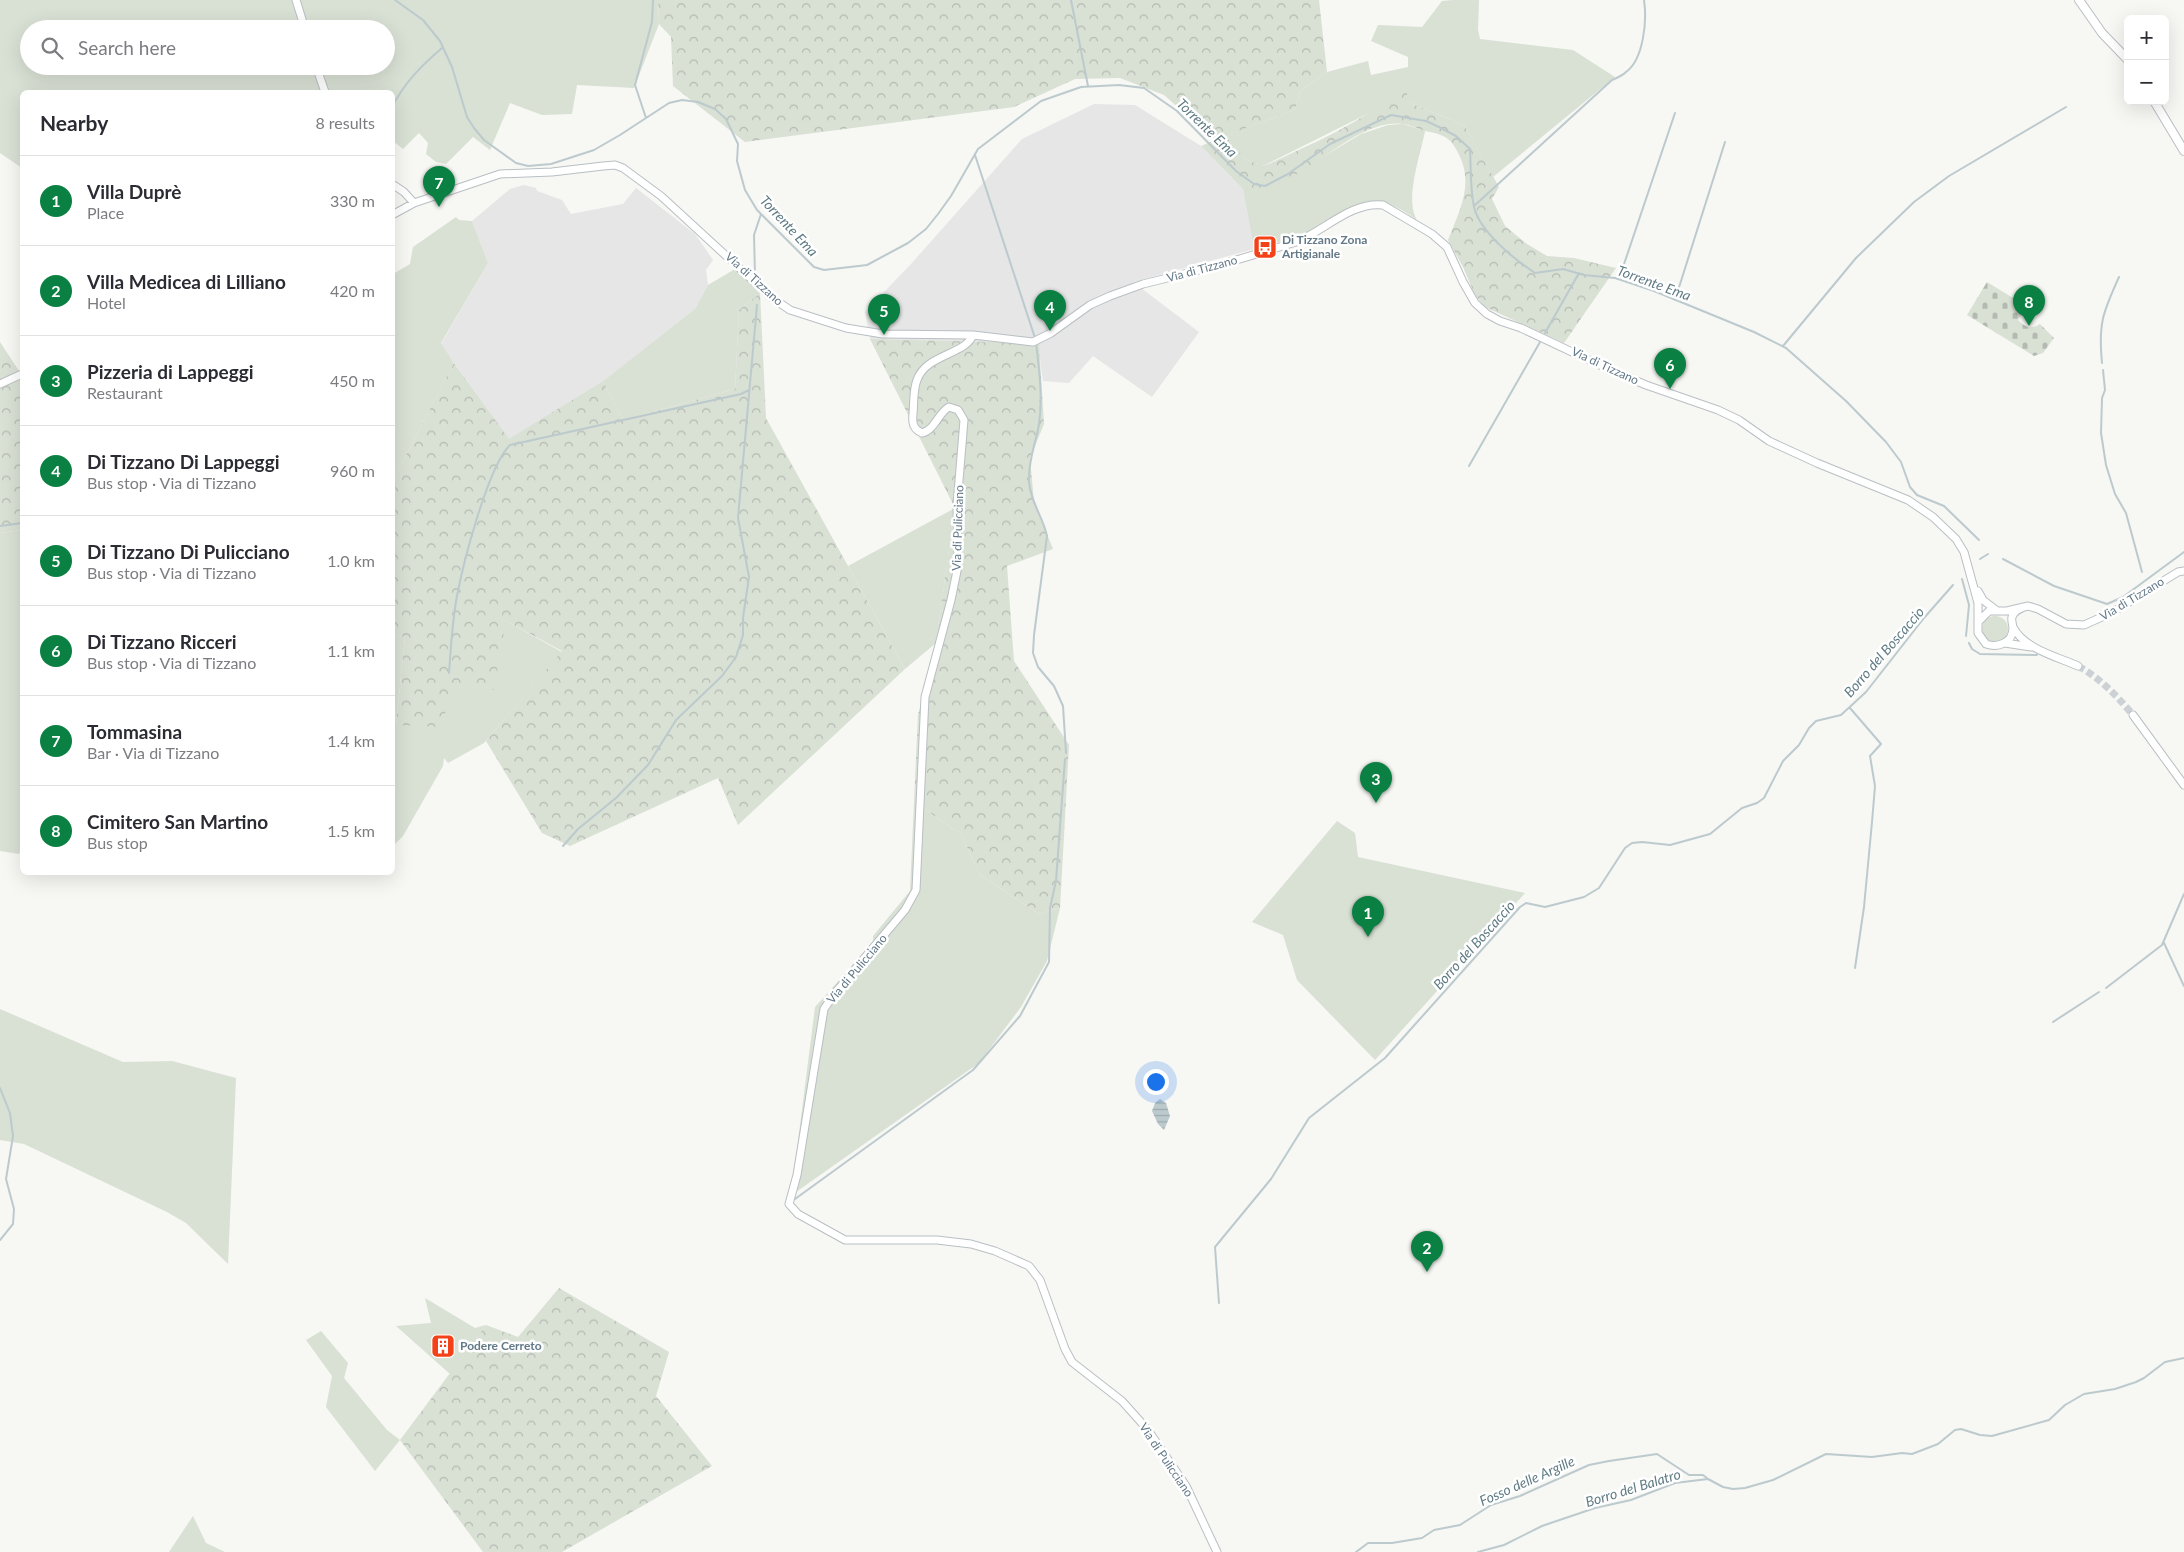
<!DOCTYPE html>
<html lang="en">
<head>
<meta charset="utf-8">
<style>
  body { margin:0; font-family:Lato,sans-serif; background:#f7f7f7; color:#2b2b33 }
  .controls { position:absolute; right:15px; top:15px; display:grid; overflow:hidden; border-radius:8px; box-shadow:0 5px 20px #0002 }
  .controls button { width:45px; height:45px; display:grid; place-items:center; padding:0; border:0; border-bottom:1px solid #e1e1e2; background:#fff; color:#2b2b33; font:25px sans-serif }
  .you { position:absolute; left:1155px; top:1081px; width:18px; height:18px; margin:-12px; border:4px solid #fff; border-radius:50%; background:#1a73e8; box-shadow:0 0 0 8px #1a73e833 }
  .badge { display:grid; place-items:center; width:32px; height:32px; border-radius:50%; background:#0b8043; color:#fff; font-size:16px; font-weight:700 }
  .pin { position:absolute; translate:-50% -41px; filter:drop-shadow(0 1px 2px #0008) }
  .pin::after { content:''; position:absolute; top:26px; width:18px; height:15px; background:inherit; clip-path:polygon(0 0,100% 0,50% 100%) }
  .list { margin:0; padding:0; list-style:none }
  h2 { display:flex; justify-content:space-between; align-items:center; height:65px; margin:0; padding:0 20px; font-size:21px }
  h2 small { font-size:16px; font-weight:400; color:#7c7c81 }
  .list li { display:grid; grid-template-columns:32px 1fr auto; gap:15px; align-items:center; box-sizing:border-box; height:90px; padding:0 20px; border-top:1px solid #e1e1e2 }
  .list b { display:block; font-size:19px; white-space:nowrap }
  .list p { margin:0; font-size:16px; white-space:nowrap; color:#7c7c81 }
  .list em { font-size:16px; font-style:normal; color:#7c7c81 }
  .icon { flex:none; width:28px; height:28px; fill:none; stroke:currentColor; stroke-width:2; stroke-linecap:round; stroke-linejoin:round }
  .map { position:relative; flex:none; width:2184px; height:1552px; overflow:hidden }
  .search { position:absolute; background:#fff; box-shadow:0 5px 20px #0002; left:20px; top:20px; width:375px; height:55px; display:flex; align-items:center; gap:12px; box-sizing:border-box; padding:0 18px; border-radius:28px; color:#7c7c81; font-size:19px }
  .panel { position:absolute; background:#fff; box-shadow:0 5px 20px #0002; left:20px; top:90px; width:375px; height:785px; border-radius:8px }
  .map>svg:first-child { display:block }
</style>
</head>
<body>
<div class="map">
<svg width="2184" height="1552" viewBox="0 0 2184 1552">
  <defs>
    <pattern id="forest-crowns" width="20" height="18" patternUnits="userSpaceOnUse" patternTransform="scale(1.25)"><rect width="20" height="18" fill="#d9e0d4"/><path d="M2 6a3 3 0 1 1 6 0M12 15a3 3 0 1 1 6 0" fill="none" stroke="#b4bab2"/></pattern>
    <pattern id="cemetery-stones" width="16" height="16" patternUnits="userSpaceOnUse" patternTransform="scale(1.25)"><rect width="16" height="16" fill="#d9e0d4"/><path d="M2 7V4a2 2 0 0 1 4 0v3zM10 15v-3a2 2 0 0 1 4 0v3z" fill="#b4bab2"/></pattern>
    <pattern id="water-rules" width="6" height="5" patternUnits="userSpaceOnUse" patternTransform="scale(1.25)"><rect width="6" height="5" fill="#bccace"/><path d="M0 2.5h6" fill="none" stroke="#9ca9ad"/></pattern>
  </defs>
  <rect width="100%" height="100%" fill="#f7f7f4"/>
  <!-- built -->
  <path fill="#e5e6e5" d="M1094,104l41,1 66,41 42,43 11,60 -121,33 66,50 -47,65 -59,-41 -24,27 -26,-2 -5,-38 -168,-4 -5,-27 46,-48 111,-125z
    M524,185l12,3 1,3 25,9 9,14 52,-10 13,-16 59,46 18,26 -7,10 2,15 -13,24 -92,72 -94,59 -68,-96 47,-81 -16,-42 38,-32z"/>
  <!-- green -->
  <path fill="#d9e0d4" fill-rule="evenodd" d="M0,0h658l1,24 -25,64 -57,-3 -5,29 -30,1 -32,-12 -20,47 -17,-13 -27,27 -10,-2 -10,-8 2,-11 -9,-10 -16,16 -10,-8 -1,-49h-370v76l-22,-15zM29,29h357v37h-357z
    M1453,0h26l-1,30 2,9 93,11 42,27 -122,100 -29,-52 -54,-22 -14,-16 -7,11 -18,14 -108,54 -18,-7 -21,-23 71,-26 5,-19 27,-19 41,-11 3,14 37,-8v-10l-37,-16 7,-16 44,2 20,-26z
    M1403,124l22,7c-4,23 -21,68 -8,89 -50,-36 -59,-13 -104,10 -19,9 -39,13 -59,19l-11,-60h20l21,-9 77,-46 27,-9z
    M456,217l3,3 13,1 16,42 -47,80 13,20 -61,117v-206l17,-10 3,-17z
    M735,269l25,24 -21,17 -4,79 -112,31 -20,-39 92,-72 13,-24z
    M955,508l-19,135 -31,26 -57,-103z
    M22,530v317l-3,7 -19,-3v-318z
    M1982 629a13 13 0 1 1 26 0a13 13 0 1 1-26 0Z
    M506,621l56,31 -78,91 -36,20 -4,-5 -1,8 -40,70 -10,10v-211l12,2 -9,87 55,-37z
    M914,802l47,32 19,41 59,39 21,-6 -13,53 -26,46 -42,56 -190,134 8,-48 18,-142 58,-64v-7l37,-45z
    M1337,821l18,12 3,24 167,36 -150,167 -78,-80 -14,-45 -31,-13z
    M0,1009l123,53 49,-1 64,17 -8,186 -42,-41 -19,-11 -143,-68 -24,-4z
    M425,1298l50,30 11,-3 -36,49 -54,-48 35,-3z
    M321,1331l27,32 -4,15 43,52 13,10 -25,31 -49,-64 6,-31 -26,-36z
    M193,1516l13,27 19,9h-56z"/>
  <!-- forest -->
  <path fill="url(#forest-crowns)" d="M658,0h661l8,72 -27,19 -5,19 -70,26 20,23 18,7 8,-3c35,-17 105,-45 125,-76l8,-2 6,18 54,22 35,62 -7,12 13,27 22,18 20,12 27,2 42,10 -52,75 -79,-36 -10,-12 -12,-28 -15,-27c14,-35 29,-62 4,-97 -6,-8 -17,-10 -27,-12 -7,-2 -14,-6 -22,-7 -47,-6 -95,56 -140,65 -6,1 -13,0 -20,0l-42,-43 14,-6 -51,-45 -44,-17 -45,1 -61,28 -269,35 -72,-56 -2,-49 -12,-13z
    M760,293l6,125 139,251 -167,156 -20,-47 -148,68 -28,-13 -56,-92 76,-90 -56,-30 -12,69 -43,-3 -9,40 -46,-2 9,-88 -12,-2v-155l61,-117 55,76 94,-58 20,39 112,-31 4,-79z
    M870,339l169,4 5,81 -14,34 4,44 19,47 -46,17 7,95 55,84 -9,163 -21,6 -59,-39 -19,-41 -47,-32 4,-87 18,-73 19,-134z
    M0,342l19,29h3v159l-22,3z
    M559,1288l110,64 -13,44 56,70 -150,86h-79l-83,-112 86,-115 32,12z"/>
  <!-- cemetery -->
  <path fill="url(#cemetery-stones)" d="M1987,282l39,24 -8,14c7,7 13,10 22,4l14,14 -11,15 -9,3 -67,-41z"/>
  <!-- water -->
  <path fill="url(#water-rules)" d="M1160,1099l6,4 4,13 -6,14 -6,-6 -6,-13 3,-8z"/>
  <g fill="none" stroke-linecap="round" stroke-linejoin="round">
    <!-- stream -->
    <path stroke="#bccace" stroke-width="2" d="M395,0l28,20 17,21 12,26 15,50 7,11 10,12 32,23 12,3 23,-2 43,-14 26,-15 49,-32 13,-3 16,2 17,7 11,10 12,25 -1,17 8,29 12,20 57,57 10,3 43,-5 41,-22 18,-14 12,-15 13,-18 27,-47 63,-48 40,-14 38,-2 25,3 33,23 59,60 18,13 11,2 23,-12 42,-30 61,-29 35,6 13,6 17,9 14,13c1,19 0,39 4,58 6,25 40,52 61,66l28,-4 21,6 31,3 39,13 100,41 32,16 60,53 40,41 15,20 9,25 7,8 27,11 35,34
      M1071,0l17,86
      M392,107c13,-25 29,-41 50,-59
      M646,118l-11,-33 17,-63 1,-22
      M975,155l60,183
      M1474,206l138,-126c5,-2 10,-4 14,-8 18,-13 21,-52 18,-72
      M755,275l-1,-40 7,-21
      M1619,279l56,-166
      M1675,300l50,-158
      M1545,333l34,-60
      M1036,342c3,27 7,54 3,82 -3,19 -11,36 -10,57 1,20 14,36 18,55l-13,99 -1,18 5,14 16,19 9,20 3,47
      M1783,346l73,-88 58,-56 35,-26 117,-69
      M2102,363c-4,-39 1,-51 17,-86
      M2103,370l2,20 -3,8 -1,35 5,32 9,29 11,19 16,59
      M1469,466l71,-124
      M0,526l22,-3
      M1980,559l8,-5
      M2003,559l51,27 53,18 16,-7 61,-45
      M1962,579l7,26 -3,31
      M1969,643l3,6 8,5 57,1
      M449,673c2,-25 3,-51 8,-77 6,-32 31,-130 53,-151l231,-51 8,-4
      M1850,708l31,36 -11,12 5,30 -3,36 -8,85 -9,61
      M563,846l15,-17 38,-31 32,-33 28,-45 46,-44 14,-19 7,-22v-17l6,-41 -11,-59 19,-213
      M2164,943l20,43
      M2106,988l56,-43 22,-51
      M2053,1022l46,-30
      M0,1088l10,25 3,23 -7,43 8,30 -1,15 -13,16
      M795,1199l178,-129 47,-54 29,-54 1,-54 6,-27 9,-122
      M1219,1303l-4,-56 56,-68 38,-61 76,-60 135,-151 6,-4 19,4 39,-10 15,-9 26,-40 7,-5 10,-1 28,3 40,-11 32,-26 15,-5 7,-5 19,-37 16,-16 10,-17 7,-7 25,-6 25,-23 58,-74 29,-33
      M1356,1552l12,-9h24l30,-5 12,-8 26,-5 31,-20 29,-9 69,-31 20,-4 48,-7 32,21h14l5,4
      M1478,1552l26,-7 38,-19 53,-18 36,-8 44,-17 33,-4 15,8 10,2 12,-1 28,-8 53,-26 46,3 30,-4 10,1 26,-10 17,-14 6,-1 19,6 12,1 57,-16 16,-15 19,-11 31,-5 21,-7 8,-4 21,-16 19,-4"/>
    <!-- secondary-tunnel -->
    <path stroke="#cbd1d4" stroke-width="7" stroke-dasharray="7 3.5" stroke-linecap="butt" d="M2078,666c22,12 39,30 55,49"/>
    <!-- secondary casing -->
    <g stroke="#b9bfc3" stroke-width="9">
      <path id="secondary" d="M296,0l9,29
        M316,66l9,26
        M392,184l12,8 10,11
        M392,215l22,-12 86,-29 52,-2 51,-6 12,-1 8,3 38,28 110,101 19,13 56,18 37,6 90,1 60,7 18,-9 39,-28 20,-9 33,-12 77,-19 76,-23c28,-11 56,-41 87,-37l49,29 15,13 16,35 12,21 12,11 13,7 21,7 83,39 42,18 72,25 21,10 30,21 48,22 91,37 25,17 23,22 8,13 14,51v30l8,11c12,4 26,-1 27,-15 0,-4 -2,-9 -1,-12 2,-6 7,-8 12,-10
        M973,335c-8,20 -47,19 -56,45 -4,10 -3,23 -4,34 -1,9 0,15 9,19 13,-3 16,-20 27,-26l9,3 6,10 -7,85 1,61 -7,34 -26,97 -9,193 -11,20 -70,83 -11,16 -27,166 -8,29 9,10 47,26h92l34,4 24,7 34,15 11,14 25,69 7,13 50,39 26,29 38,56 31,66
        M0,384l22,-10
        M1978,591l5,9 13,10
        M1979,621l10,-10h18l21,-5 10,3 28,15 18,1 29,-13 65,-40 6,-1
        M2013,627c11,22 45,30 65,39
        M2005,643l26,4
        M2133,715l51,70"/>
    </g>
    <!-- primary casing -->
    <g stroke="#babec2" stroke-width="10">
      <path id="primary" d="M2079,0l23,33 26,27
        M2154,101l30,50"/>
    </g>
    <!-- secondary -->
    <use href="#secondary" stroke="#fff" stroke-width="7"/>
    <!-- primary -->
    <use href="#primary" stroke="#fff" stroke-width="8"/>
  </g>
  <!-- icons -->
  <defs>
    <g id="bus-square" transform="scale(1.25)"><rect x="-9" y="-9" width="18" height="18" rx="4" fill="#f34118" stroke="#fff"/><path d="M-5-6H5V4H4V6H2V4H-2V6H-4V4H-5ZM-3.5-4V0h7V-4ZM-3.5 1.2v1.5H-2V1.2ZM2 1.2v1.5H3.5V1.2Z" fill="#fff"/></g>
    <g id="building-square" transform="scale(1.25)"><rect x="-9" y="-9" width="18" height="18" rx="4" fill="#f34118" stroke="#fff"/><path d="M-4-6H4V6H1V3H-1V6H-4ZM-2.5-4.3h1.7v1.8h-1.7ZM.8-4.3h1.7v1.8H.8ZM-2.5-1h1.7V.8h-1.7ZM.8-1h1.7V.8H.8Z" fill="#fff"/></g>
  </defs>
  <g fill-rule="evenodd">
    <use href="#bus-square" x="1265" y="247"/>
    <use href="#building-square" x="443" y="1346"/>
  </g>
  <g text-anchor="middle" stroke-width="5" stroke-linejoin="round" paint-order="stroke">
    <!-- poi labels -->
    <g font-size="12" font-weight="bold" fill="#637988" stroke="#fff" text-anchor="start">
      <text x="1282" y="244">Di Tizzano Zona<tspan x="1282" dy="14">Artigianale</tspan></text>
      <text x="460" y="1350">Podere Cerreto</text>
    </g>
    <!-- street labels -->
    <g font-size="12" fill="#637988" stroke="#fff">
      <text transform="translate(1202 269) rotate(-15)" y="4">Via di Tizzano</text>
      <text transform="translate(754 279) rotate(42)" y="4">Via di Tizzano</text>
      <text transform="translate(1605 366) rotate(25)" y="4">Via di Tizzano</text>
      <text transform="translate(958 528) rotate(-88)" y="4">Via di Pulicciano</text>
      <text transform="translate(2132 599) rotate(-31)" y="4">Via di Tizzano</text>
      <text transform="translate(857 969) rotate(-50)" y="4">Via di Pulicciano</text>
      <text transform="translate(1166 1460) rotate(56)" y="4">Via di Pulicciano</text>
    </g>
    <!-- water labels -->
    <g font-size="14" font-style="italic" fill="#5f7b84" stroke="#fff">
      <text transform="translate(1207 128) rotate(44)" y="5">Torrente Ema</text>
      <text transform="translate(789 226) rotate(47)" y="5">Torrente Ema</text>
      <text transform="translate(1654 283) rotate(20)" y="5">Torrente Ema</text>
      <text transform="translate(1884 652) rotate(-49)" y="5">Borro del Boscaccio</text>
      <text transform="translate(1474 945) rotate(-48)" y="5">Borro del Boscaccio</text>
      <text transform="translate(1527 1481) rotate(-24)" y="5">Fosso delle Argille</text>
      <text transform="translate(1633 1488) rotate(-17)" y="5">Borro del Balatro</text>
    </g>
  </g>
</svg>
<div class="controls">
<button>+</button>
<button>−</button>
</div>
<div class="you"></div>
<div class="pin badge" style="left:1368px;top:937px">1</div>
<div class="pin badge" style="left:1427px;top:1272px">2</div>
<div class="pin badge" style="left:1376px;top:803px">3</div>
<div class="pin badge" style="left:1050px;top:331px">4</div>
<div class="pin badge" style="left:884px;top:335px">5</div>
<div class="pin badge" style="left:1670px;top:389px">6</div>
<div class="pin badge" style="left:439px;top:207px">7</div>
<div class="pin badge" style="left:2029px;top:326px">8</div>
<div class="search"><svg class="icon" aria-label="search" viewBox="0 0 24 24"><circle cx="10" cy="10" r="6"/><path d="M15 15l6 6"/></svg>Search here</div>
<section class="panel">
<h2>Nearby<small>8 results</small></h2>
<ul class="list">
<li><span class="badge">1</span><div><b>Villa Duprè</b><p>Place</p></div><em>330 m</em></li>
<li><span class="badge">2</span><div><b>Villa Medicea di Lilliano</b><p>Hotel</p></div><em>420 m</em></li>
<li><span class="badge">3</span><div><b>Pizzeria di Lappeggi</b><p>Restaurant</p></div><em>450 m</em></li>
<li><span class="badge">4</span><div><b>Di Tizzano Di Lappeggi</b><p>Bus stop · Via di Tizzano</p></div><em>960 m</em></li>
<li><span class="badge">5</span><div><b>Di Tizzano Di Pulicciano</b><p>Bus stop · Via di Tizzano</p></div><em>1.0 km</em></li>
<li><span class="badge">6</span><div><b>Di Tizzano Ricceri</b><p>Bus stop · Via di Tizzano</p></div><em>1.1 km</em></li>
<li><span class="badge">7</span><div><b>Tommasina</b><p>Bar · Via di Tizzano</p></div><em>1.4 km</em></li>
<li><span class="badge">8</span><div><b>Cimitero San Martino</b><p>Bus stop</p></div><em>1.5 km</em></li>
</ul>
</section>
</div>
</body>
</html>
